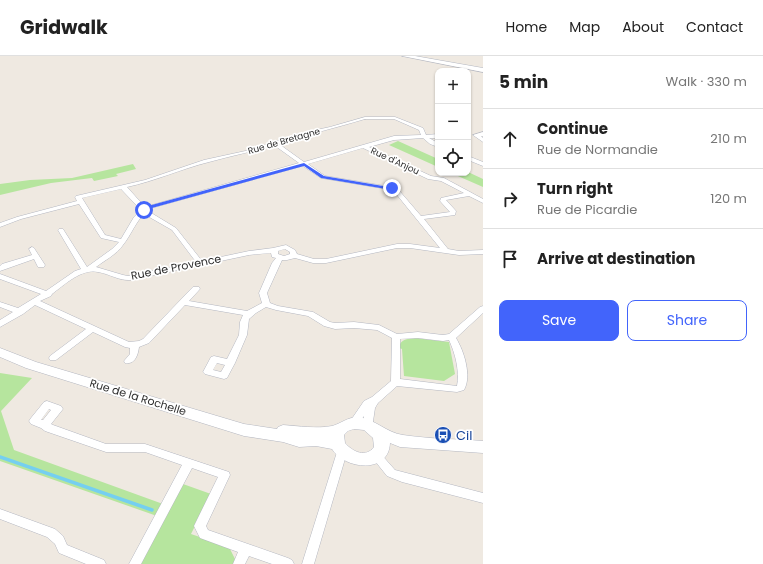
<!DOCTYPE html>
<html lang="en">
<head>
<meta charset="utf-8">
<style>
  body { margin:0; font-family:Poppins,sans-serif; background:#f2f2f2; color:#222 }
  .controls { position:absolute; right:12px; top:12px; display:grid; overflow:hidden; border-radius:8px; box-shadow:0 1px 3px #0004 }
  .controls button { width:36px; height:36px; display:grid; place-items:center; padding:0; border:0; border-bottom:1px solid #e0e0e0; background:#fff; color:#222; font:20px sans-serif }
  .stop { position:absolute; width:12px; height:12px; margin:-9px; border:3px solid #4264fb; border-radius:50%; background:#fff }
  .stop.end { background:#4264fb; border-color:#fff; box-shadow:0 1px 4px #0008 }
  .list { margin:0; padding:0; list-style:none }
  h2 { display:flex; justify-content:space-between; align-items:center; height:52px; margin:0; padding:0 16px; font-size:17px }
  h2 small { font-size:13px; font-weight:400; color:#767676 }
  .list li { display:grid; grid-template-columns:26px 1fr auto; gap:12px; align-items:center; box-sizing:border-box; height:60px; padding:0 16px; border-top:1px solid #e0e0e0 }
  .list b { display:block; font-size:15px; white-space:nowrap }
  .list p { margin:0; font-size:13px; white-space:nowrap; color:#767676 }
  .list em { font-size:13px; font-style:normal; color:#767676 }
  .actions { display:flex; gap:8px; padding:12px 16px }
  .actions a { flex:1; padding:9px 0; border:1px solid #4264fb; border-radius:8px; text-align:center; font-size:14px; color:#4264fb }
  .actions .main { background:#4264fb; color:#fff }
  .icon { flex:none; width:22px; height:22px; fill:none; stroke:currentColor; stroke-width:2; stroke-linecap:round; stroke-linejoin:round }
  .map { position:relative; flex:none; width:483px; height:508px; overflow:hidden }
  header { display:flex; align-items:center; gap:24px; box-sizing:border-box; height:56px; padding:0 20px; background:#fff; border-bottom:1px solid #e0e0e0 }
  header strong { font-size:19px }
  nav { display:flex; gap:22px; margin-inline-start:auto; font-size:14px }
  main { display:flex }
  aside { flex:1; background:#fff }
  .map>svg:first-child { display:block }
</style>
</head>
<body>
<header>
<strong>Gridwalk</strong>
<nav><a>Home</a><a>Map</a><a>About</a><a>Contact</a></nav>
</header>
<main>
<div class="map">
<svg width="483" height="508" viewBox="0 0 483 508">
  <rect width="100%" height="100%" fill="#efe9e1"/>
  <!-- green -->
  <path fill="#b6e59e" d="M398,85l40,18v8l-49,-22z
    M133,108l3,5 -20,5 2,2 -24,5 -2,-3 -41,5 -51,12v-11l30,-4 42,-2z
    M468,116l15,7v8l-32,-14z
    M415,282l34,4 6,32 -11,7 -40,-5 -2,-27 -3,-1c1,-9 8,-9 16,-10z
    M0,317l32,5 -31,33 13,39 149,54 -6,12 -157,-55z
    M183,428l28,10 -20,40 38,13 6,12 -2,5h-92z"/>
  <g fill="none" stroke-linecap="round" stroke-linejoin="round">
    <!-- stream -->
    <path stroke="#75cff0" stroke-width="3.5" d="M0,401l152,53"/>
    <!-- street casing -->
    <g stroke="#b4b7c1" stroke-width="1">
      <path id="street" d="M365,61h30l28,11 3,7 12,-1v4h-9l9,5v4l-8,-3 -7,-6 -29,2 -25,7 62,29 13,2 39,21v4l-14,-7 -23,4 10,11 -1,4 -31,4 24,30 11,2 24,-1v4l-24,1 -49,-7h-13l-71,15h-13l-18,-5 -8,2h-5l-15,33 3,10 8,3 35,6 17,10 5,1 19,-1 25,3 18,9 21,-2 25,3 6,-1 31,-27 3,-1v7l-27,25c8,13 16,38 8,52l-7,2 -60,-6 -19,17 -3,5 -3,20 -4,1 -4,-1 -1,-3 1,-9c-4,5 -6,12 -13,10l-2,-3 2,-3 13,-19 8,-4 19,-16 1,-43 -15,-8 -23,-2 -19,1 -11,-3 -16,-10 -32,-6 -10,-3 -10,6 -7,6 -2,16 -12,28 -8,15 -3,1 -19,-5 -2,-2 8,-15 3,-1 13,3 12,-24 1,-13 3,-7 -58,-10 -36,38 -10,4c-1,8 -4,18 -14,16l-1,-2 6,-7v-6l-5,-1 -32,-15 -37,28h-6l-1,-2 1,-2 36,-27 -51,-24 -12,9 -23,13v-7l13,-8 -13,-5v-5l18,6 23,-14 -41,-15v-5l46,17 29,-20 6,-2 -23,-39 1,-1h4l24,38 25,-18 7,-7 -18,-4 -22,-34 -58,15 -21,8v-4l17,-6 60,-16 -2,-4 1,-1 69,-16 59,-20 46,-10 48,-16 32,-7zM365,63h29l25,11 2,5 -27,1 -90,26 -25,-18c28,-10 57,-16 86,-25zM274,89l25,18 -154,44 -18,-20c28,-6 54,-18 82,-25 21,-6 43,-10 65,-17zM363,92l65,31 13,2 23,12 -23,5 -1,3 10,11 -29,4 -24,-28 -72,-12 -17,-12zM303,110l18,12 72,12 47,58 -30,-4h-13l-71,15h-12l-17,-5 -2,-4 -9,-5 -13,3 -24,3 -47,10 -26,-33 -28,-17 4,-3zM121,133l20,21 -7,7 -13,22 -16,-4 -23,-37zM144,158l28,16 24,32 -68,14 -5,-1 -27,-8c9,-7 20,-12 27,-22 8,-10 12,-22 21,-31zM285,193l5,3v2l-6,2 -6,-2v-3zM271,197l1,4 4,1 -4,5 -13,30 3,10 -15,8 -58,-10 11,-12 -1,-2h-6l-50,52 -4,2 -10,1 -89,-41 11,-5 1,-2c12,-9 30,-26 46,-22 12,2 21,9 33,8l118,-25zM418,282l25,3 6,-1c6,13 11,31 8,46l-57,-7v-40zM217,307l8,2 -4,7 -8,-2z
        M483,76v4h-2l2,2v4l-10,-7z
        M468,100l15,6v4l-15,-6z
        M32,191l2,1 11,17 -1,2h-6l-4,-8 -34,12v-5l2,-2 30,-9 -3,-6z
        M47,345l14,5 2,3 -12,15 2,1 53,19h39l84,28 1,3 -24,51 2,4 80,28 4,2 2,4h-22l-23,-8 -4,8h-12l5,-12 -38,-14 -6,-12 24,-49 -26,-9 -51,96h-12l53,-99 -37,-13h-39l-61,-21 -4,-3 -10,-4 -2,-3 2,-3 13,-16zM49,353l2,1 -8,10h-2z
        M342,392l4,1 1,3 -33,112h-12l35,-112 1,-3z
        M376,396l4,1 15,17 88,23v10l-81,-21 -15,-6 -16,-20 1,-3z
        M0,453l55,20 8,7 4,9 37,15 2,4h-20l-27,-11 -4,-9 -8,-7 -47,-18z"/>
    </g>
    <!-- secondary casing -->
    <g stroke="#b4b7c1" stroke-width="1">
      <path id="secondary" d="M402,0h13l68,12v4z
        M0,292l36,14 208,62 33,5 1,-2 5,-2c16,1 33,4 49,1 8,-2 16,-9 26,-9 17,2 29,16 45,18 26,4 54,4 80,6v12l-83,-6 -10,-4c-1,31 -45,27 -58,6l-16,-3 -17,1 -16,-5 -39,-6 -218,-68 -26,-11zM354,373l10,1 9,8 1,9c-8,11 -21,5 -29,-4l-1,-8 4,-4z"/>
    </g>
    <!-- street -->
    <use href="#street" fill="#fff" fill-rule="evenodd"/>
    <!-- secondary -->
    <use href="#secondary" fill="#fff" fill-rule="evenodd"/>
  </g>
  <!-- route -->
  <path fill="#4264fb" d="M304,107l20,13 71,12 -3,2 -71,-12 -17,-12 -152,42 -6,3 -5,-1 7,-4z"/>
  <!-- icons -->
  <defs>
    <g id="bus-disc" transform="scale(0.9)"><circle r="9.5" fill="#1a4fb4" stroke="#fff"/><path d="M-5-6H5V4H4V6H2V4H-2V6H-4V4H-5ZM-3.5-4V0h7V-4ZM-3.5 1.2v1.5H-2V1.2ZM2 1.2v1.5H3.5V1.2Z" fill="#fff"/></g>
  </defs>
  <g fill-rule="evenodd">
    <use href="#bus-disc" x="443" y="379"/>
  </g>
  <g text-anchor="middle" stroke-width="3.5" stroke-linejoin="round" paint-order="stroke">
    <!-- far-street labels -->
    <g font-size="9" fill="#2e2e2e" stroke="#fff">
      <text transform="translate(284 85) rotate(-16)" y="3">Rue de Bretagne</text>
      <text transform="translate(395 105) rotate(25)" y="3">Rue d'Anjou</text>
    </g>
    <!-- street labels -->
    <g font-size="11" fill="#2e2e2e" stroke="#fff">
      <text transform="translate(176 211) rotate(-11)" y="4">Rue de Provence</text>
      <text transform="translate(138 341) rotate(17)" y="4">Rue de la Rochelle</text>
    </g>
    <!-- near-transit labels -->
    <g font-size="13" fill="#164399" stroke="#fff" text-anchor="start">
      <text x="456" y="384">Cil</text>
    </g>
  </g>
</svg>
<div class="controls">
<button>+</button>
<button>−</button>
<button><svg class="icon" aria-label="locate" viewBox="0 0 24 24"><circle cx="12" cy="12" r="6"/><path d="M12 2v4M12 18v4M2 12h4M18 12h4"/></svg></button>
</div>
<div class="stop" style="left:144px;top:154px"></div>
<div class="stop end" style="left:392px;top:132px"></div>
</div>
<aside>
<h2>5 min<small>Walk · 330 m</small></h2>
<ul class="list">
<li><svg class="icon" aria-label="ahead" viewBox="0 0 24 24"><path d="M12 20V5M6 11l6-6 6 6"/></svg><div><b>Continue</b><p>Rue de Normandie</p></div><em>210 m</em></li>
<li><svg class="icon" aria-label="right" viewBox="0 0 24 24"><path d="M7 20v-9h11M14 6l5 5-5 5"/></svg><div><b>Turn right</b><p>Rue de Picardie</p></div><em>120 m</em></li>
<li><svg class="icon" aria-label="arrive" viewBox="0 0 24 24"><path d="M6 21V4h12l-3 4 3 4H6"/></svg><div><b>Arrive at destination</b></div></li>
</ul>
<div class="actions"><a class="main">Save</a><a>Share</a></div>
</aside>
</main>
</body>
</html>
